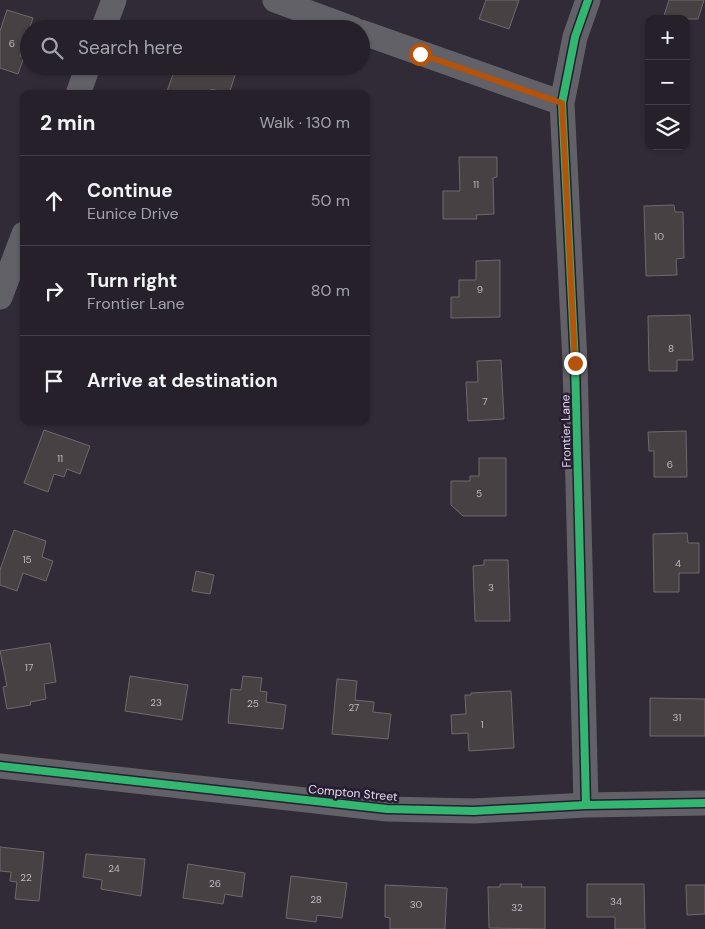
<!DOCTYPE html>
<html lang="en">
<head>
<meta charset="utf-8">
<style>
  body { margin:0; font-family:"DM Sans",sans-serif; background:#312d35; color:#f1f3f6 }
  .controls { position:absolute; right:15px; top:15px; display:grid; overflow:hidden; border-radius:10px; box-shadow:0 1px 4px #0004 }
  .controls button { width:45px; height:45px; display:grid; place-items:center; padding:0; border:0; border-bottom:1px solid #423e46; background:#252029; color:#f1f3f6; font:25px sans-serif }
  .stop { position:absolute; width:15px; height:15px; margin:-11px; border:4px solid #b45309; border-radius:50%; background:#fff }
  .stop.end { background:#b45309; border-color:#fff; box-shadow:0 1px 5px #0008 }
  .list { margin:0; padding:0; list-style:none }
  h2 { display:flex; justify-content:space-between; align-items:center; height:65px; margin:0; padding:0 20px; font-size:21px }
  h2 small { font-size:16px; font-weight:400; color:#a3a3a8 }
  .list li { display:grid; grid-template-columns:32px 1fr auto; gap:15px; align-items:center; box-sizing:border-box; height:90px; padding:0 20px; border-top:1px solid #423e46 }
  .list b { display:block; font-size:19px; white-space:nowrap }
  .list p { margin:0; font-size:16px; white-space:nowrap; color:#a3a3a8 }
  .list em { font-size:16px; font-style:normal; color:#a3a3a8 }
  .icon { flex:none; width:28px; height:28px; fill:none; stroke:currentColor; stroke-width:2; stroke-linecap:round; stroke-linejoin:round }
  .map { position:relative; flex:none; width:705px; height:929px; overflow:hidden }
  .search { position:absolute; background:#252029; box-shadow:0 1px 4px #0004; left:20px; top:20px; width:350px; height:55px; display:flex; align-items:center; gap:12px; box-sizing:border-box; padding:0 18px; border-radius:28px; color:#a3a3a8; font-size:19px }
  .panel { position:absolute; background:#252029; box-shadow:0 1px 4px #0004; left:20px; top:90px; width:350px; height:335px; border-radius:10px }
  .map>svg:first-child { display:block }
</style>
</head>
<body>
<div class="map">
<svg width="705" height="929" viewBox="0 0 705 929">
  <rect width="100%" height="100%" fill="#312b37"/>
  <!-- building -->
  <path fill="#484143" stroke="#70686a" d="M486,0h33l-10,29 -30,-10z
    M669,0h35l-6,19h-35z
    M7,10l26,8 -13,38 4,1 -6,17 -18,-6v-37z
    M176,66h44l16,6 -7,22 -18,-5 -1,5h-44z
    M459,157h38v20l-4,1 1,36 -18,1 1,4h-34v-28h17z
    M674,205l1,7h8l1,46 -8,1 1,16 -31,1 -2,-70z
    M500,260v57l-49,1v-21h8v-17h17v-19z
    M690,315l3,45h-16v11h-28l-1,-55z
    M501,360l3,59 -36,2 -2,-39h12l-1,-21z
    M44,430l46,16 -10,28 -13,-5 -3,8 -10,-3 -6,18 -24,-9z
    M686,431l1,46h-33v-26h-5l-1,-19z
    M479,458h27v58h-43l-12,-11v-24h19v-5h9z
    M14,530l32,11 -4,16 11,4 -7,20 -23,-8 -6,18 -17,-6v-15z
    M687,533l1,10h11v30h-20v19h-25l-1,-58z
    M484,560h24l2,61h-35l-2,-55 11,-1z
    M196,571l18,4 -4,19 -18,-3z
    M50,643l6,39 -12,2 2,15 -16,3 1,3 -24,4 -4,-22 4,-1 -7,-35z
    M130,676l58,9 -6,35 -57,-9z
    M243,676l19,2 -2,13 7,1 -1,10 20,3 -3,24 -55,-6 3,-34 10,1z
    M337,679l20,2 -2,19 19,2 -1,10 18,2 -3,25 -56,-5z
    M511,691l3,57 -45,3 -1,-18 -16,1 -1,-19 15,-1 -1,-19h6v-2z
    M650,698l55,1v37h-55z
    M0,847l44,5 -5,49 -24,-2 2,-17 -7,-1 1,-9 -11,-1z
    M86,854l59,5 -4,37 -40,-7 1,-9 -19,-3z
    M188,864l57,9 -3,24 -17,-3 -2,10 -40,-6z
    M291,876l56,7 -5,35 -25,-3 -1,7 -30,-4z
    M500,884h22l-1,3h24v42l-56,-1 -1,-41h12z
    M587,884h57l1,45h-30v-12h-28z
    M385,885l62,3 -2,41h-55v-11l-5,-1z
    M686,885h19v29l-18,1z"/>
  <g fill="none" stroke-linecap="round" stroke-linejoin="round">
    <!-- street -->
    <path stroke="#626167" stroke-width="25" d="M275,0l78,29
      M103,29l11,-29
      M361,32l201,71
      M78,94l10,-28
      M0,297l24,-63
      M0,766l387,43 87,2 112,-6 119,-2
      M586,805l-11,-442 -13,-260 13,-66 13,-37"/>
    <!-- cycleway casing -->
    <g stroke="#271d32" stroke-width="11">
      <path id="cycleway" d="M0,766l387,43 87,2 112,-6 119,-2
        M586,805l-11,-442 -13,-260 13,-66 13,-37"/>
    </g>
    <!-- cycleway -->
    <use href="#cycleway" stroke="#33b770" stroke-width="8"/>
  </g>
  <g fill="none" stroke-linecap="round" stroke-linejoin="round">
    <!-- route -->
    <path stroke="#b45309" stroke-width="6" d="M420,54l142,49 13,260"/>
  </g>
  <g text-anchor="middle" stroke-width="5" stroke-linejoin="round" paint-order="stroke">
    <!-- number labels -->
    <g font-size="10" fill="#beb7c2">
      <text x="12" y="47">6</text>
      <text x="476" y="188">11</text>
      <text x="659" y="240">10</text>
      <text x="480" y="293">9</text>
      <text x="671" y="352">8</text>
      <text x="485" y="405">7</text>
      <text x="60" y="462">11</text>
      <text x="670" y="468">6</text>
      <text x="479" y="497">5</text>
      <text x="27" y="563">15</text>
      <text x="678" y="567">4</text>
      <text x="491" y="591">3</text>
      <text x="29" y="671">17</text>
      <text x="156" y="706">23</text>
      <text x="253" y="707">25</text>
      <text x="354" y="711">27</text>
      <text x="677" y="721">31</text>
      <text x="482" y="728">1</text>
      <text x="114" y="872">24</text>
      <text x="26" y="881">22</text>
      <text x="215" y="887">26</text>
      <text x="316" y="903">28</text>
      <text x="616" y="905">34</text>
      <text x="416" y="908">30</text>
      <text x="517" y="911">32</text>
    </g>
    <!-- street labels -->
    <g font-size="12" fill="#e5deed" stroke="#271d32">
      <text transform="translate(566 431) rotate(-91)" y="4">Frontier Lane</text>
      <text transform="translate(353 793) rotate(5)" y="4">Compton Street</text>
    </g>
  </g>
</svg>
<div class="controls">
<button>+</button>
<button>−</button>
<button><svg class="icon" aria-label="layers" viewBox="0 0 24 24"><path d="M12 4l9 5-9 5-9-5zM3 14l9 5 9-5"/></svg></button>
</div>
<div class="stop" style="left:420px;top:54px"></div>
<div class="stop end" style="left:575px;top:363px"></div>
<div class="search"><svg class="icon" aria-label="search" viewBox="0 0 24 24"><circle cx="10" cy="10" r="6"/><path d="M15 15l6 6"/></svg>Search here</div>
<section class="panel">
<h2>2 min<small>Walk · 130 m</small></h2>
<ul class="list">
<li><svg class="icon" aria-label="ahead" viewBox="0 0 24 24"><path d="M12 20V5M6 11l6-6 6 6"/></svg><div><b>Continue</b><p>Eunice Drive</p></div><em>50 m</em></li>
<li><svg class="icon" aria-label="right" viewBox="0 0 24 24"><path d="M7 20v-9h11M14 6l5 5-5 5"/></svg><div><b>Turn right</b><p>Frontier Lane</p></div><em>80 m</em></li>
<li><svg class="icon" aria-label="arrive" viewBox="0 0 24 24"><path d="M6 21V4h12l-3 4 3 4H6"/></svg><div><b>Arrive at destination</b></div></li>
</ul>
</section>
</div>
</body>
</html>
